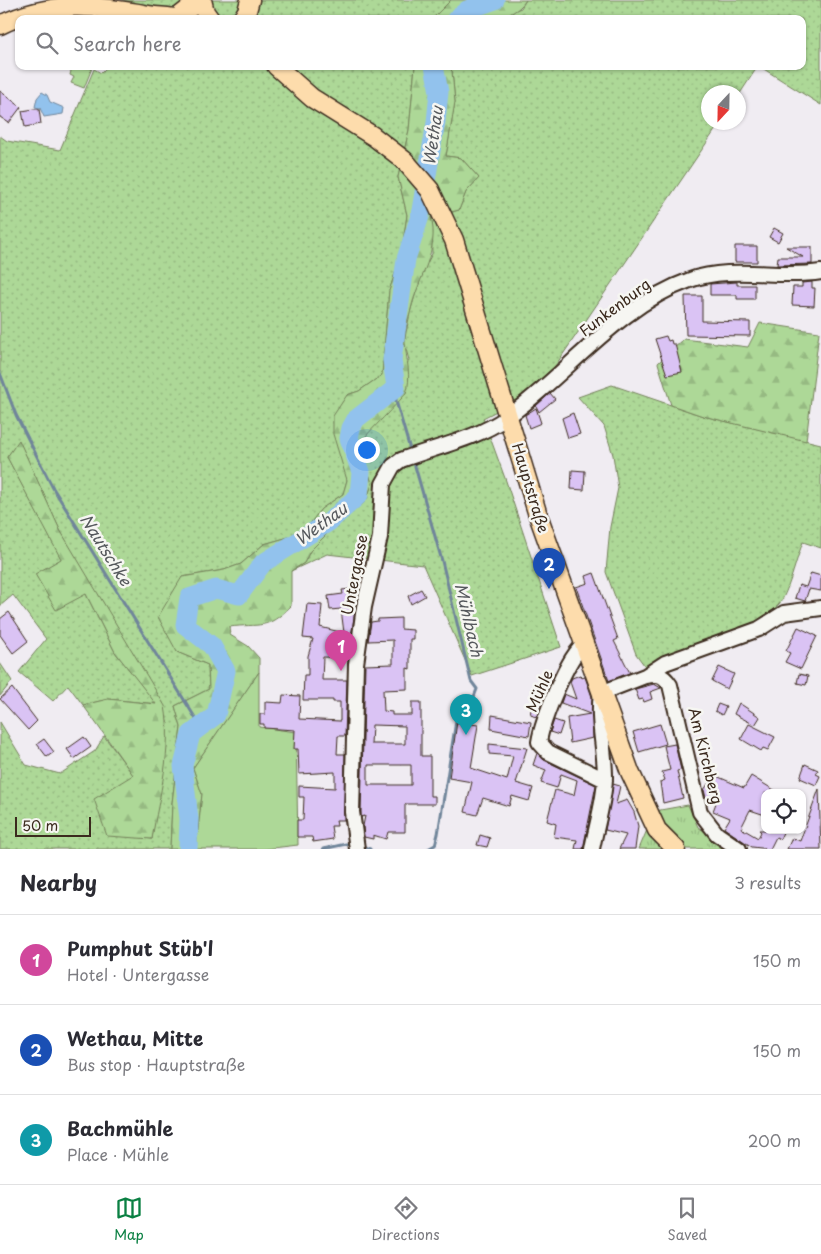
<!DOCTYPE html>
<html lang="en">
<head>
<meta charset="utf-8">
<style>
  body { margin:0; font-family:"Playpen Sans",sans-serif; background:#f7f7f7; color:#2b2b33 }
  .controls { position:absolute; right:15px; bottom:15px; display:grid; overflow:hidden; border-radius:10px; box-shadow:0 1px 4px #0004 }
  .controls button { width:45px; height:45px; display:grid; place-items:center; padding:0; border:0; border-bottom:1px solid #e1e1e2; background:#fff; color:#2b2b33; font:25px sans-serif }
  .compass { position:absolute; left:701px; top:85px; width:45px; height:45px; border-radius:50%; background:#fff; box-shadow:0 1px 4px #0004; rotate:202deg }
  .scale { position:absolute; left:15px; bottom:12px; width:76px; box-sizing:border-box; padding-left:5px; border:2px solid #3b2a1e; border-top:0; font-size:14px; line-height:18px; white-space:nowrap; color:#3b2a1e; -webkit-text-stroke:4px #f6f6f2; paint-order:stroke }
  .you { position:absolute; left:366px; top:449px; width:18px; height:18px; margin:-12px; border:4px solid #fff; border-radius:50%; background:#1a73e8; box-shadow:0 0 0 8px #1a73e833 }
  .badge { display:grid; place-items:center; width:32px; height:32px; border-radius:50%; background:#0b8043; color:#fff; font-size:16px; font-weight:700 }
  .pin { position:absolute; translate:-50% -41px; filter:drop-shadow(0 1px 2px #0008) }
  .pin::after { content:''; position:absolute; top:26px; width:18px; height:15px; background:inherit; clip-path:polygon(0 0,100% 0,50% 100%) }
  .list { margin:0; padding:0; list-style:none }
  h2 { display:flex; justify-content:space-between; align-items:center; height:65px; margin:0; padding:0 20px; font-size:21px }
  h2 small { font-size:16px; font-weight:400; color:#7c7c81 }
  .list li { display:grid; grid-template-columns:32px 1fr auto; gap:15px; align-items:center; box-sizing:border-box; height:90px; padding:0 20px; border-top:1px solid #e1e1e2 }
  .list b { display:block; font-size:19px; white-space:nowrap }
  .list p { margin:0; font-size:16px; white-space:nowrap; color:#7c7c81 }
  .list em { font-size:16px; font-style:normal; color:#7c7c81 }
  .icon { flex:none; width:28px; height:28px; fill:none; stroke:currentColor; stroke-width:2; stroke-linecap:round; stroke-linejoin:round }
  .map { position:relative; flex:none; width:821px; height:849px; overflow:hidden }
  .search { position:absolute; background:#fff; box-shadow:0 1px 4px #0004; left:15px; right:15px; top:15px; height:55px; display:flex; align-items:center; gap:12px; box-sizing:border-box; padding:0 18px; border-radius:10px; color:#7c7c81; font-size:19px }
  .sheet { height:335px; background:#fff }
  nav { display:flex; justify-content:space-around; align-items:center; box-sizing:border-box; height:70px; border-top:1px solid #e1e1e2; background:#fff; font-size:14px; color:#7c7c81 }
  nav a { display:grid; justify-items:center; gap:2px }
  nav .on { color:#0b8043 }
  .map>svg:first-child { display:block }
</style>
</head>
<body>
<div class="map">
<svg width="821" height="849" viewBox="0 0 821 849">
  <defs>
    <pattern id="grass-dots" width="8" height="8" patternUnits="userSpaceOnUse" patternTransform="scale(1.25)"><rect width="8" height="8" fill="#add897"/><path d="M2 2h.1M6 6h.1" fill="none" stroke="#96ba82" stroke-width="1.8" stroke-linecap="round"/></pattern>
    <pattern id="forest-firs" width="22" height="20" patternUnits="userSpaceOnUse" patternTransform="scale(1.25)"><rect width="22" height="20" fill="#add897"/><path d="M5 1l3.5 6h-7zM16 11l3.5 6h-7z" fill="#96ba82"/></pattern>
    <pattern id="park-tufts" width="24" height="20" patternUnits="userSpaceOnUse" patternTransform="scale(1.25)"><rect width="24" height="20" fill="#add897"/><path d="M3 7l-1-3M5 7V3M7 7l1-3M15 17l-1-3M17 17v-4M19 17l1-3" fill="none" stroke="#96ba82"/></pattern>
  </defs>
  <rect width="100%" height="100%" fill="#f0ecf2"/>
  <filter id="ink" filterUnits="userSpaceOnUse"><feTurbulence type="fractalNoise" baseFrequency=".02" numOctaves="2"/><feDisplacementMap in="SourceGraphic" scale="10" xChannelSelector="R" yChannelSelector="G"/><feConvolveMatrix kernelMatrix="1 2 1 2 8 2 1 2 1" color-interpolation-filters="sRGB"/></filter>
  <g filter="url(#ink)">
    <!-- grass -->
    <path fill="url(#grass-dots)" stroke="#74815a" d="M123,0h328l-19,19h-313z
      M526,0h295v105l-62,-39h43v-47h-308l27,-11z
      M108,66h307l-6,64 -11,47 9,38 -6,41 -12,35 -7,84 -23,16 -12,4 -3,70 3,15 -4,14 -22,15 -18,24 -39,11 -23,20 -17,6 -42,7 -5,75 31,13 1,24 -34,17 6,21 -9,76 -2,46h-170v-127l26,43 34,9 35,-23 9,-15 30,40 1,61 17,2 16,-116 -108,-193 -41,-89 -12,16 55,102 -26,15 50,20 29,58 42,52 -48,-5 -26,6 -15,-20 -15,16 -34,-29 27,-33 -33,-44 -13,11v-470l7,5 53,9 34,-81 7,4z
      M447,66h311l-19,29 -1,-3h-30v30l12,1 -169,249 -29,26 -39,20 23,63 55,166 -89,29 -49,-111 -96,-11 -36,17 13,-8 6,-12 22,-22 34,-28 6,-17 -8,-28v-18l19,-22 26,-56 -5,-18 7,-33 11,-37 10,-18 -1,-37 28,-7 7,-18 13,-14 -18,-20 -15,-2 9,-54 -3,-31z
      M612,385l91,31 118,28v104l-18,-6c-7,18 -12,41 -21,58 -16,27 -104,56 -135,69l-11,-15 -30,-82 4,-45 8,-39 -5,-33 -9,-29 -26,-29z
      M0,663l12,18 -12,15z"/>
    <!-- forest -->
    <path fill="url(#forest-firs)" stroke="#74815a" d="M451,0h75c-18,28 -65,19 -94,19z
      M415,66h32l5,5 3,31 -9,54 15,2 18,20 -13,14 -7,18 -28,7c9,33 -13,61 -20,92 -3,10 -7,24 -6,34 1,14 7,36 1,50 -2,4 -35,37 -42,45v18l8,28 -6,17 -34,28 -22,22 -6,12 -13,8v35c-25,25 -30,17 -62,21l1,8 18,11 11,12v14l-66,96 9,26 -6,55h-26l2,-46 9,-76 -6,-21 34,-17 -1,-24 -31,-13 -19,-35 24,-40 42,-7 17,-6 23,-20 39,-11 18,-24 22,-15 4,-14 -14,-46v-18l14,-21 12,-4 23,-16 7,-84 12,-35 6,-41 -9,-38 11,-47z
      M760,323l59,9 -13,109 -103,-25 -32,-11 -13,-42 26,-24 64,8z
      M19,440l41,90 105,176c8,43 -6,90 -13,133l-45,-3 -13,-37 39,-24 -50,-70 25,-6 48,5 -41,-52 -29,-58 -30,16 -21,-36 26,-15 -54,-102z"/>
    <!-- park -->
    <path fill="url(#park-tufts)" stroke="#74815a" d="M688,805l10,22 32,22h-91l16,-38z"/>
    <!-- garden -->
    <path fill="#add897" stroke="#74815a" d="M58,66l34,2 -8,20 -13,-5 3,-6 -4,-2 1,-4z
      M259,672v55l37,5 2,113 -34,4h-68l6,-55 -9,-26z"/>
    <!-- water -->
    <path fill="#92c2ed" stroke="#6f859a" d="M42,92l5,3 3,7 14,6 -1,6 -19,3 -4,-9 -5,-1 2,-9z"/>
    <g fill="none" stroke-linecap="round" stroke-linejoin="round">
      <!-- stream -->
      <path stroke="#6f859a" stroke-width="3" d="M0,373l16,42 37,73 143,231 -5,15
        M396,388v13l15,52
        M413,459l29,102 29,120 6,8 -5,13 -7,3 -9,16 -18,113 -3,11 -7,4
        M361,846l9,3
        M323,849l23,-5 7,1"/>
      <!-- river -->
      <path stroke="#92c2ed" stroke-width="19" d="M456,19l11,-9 28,-10
        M188,849l1,-30 -6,-53 8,-32 25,-19 10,-44 -14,-25 -27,-21 4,-27 27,-9 23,6 24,-32 66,-41 30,-27 2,-23 -12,-34 2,-10 5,-9 40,-31 -4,-28 14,-101 14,-43 16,-94 3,-30 -5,-26"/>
    </g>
    <!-- building -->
    <path fill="#dac3f4" stroke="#3b2a1e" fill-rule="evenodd" d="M0,91l21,16 -12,16 -9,-6z
      M34,109h5l2,15 -16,3 -3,-16z
      M774,228l9,5 -5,9 -9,-5z
      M735,246h22v16h-22z
      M786,247h26v17l-35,1 1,-8h25z
      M737,282v3h18v14h-18v-4h-27v-11z
      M812,282v6h3l-1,18 -22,-1 1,-18h9v-4z
      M685,296h17v25l48,1v14l-64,-1z
      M666,336l2,5 3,-1 1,4h3l7,28 -15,3 -12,-36z
      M550,393l5,6 -16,13 -3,-6z
      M536,408l5,15 -12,5 -4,-13z
      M573,413l7,21 -12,4 -6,-20z
      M572,470l13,1 -1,19 -13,-1z
      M594,573l24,66 -4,2 16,32 -21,8 -33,-94 12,-4 -2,-7z
      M811,573l10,3v15l-12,-2 -4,12 -10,-3 4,-13 7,2z
      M351,589l4,22 -7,47 -25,-1 -1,23h25l-2,56h-7l-1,18h8l-1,66h-8l1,6h-6l2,13 -20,3 -1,-5h-15v-17h6l1,-23h-5v-11l36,2v-16l-36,2 -1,-25h-4l1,-19 -31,-2v-4h-4v-10h5v-12l17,1 1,-8 17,1 -1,23 41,2v-19h-7v-2h-30l1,-25h4v-19l5,-17 -10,-1 4,-34 15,1 -2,22 24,6 -3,-24 -11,1 -2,-14 15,-2 -1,-4z
      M421,589l4,7 -14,8 -3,-8z
      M9,612l19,29 -15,12 -13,-18v-16z
      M401,618v11l12,1v9h-3v30l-3,-1v21l-24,1 1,21 8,1v3h20v-13h9v54h9v40h5v8h-30v28h-17l-2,7 -13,-4v4l-9,-2 -1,-11 2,-10 -4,1v-5l4,-147 28,-1v-24l-25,1 3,-19 7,-1v-2zM372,725l33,1v18h-34zM368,765h43v20h-43z
      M798,627l19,9 -16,33 -16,-7 5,-9 -4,-2z
      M719,667l15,7 -7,15 -15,-8z
      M799,674l9,2 -2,9 -9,-2z
      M580,675l1,3 4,-1 7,20 1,41 -23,5 -3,-25 23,-4 -29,-11 3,-9 12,5 -6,-17 2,-4z
      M654,684l7,4 -11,4 2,7 -8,3 -1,-3 -4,1 -4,-11z
      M12,688l25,33 -9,9 -28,-31z
      M739,703l21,14 -5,8 -21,-11z
      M718,704l8,3 -4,8 -7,-4z
      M530.5 712a4.5 4.5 0 1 1 9 0a4.5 4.5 0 1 1-9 0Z
      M492,715l39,7 -2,14 -38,-7z
      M554,720l9,3 -4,12 -9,-3z
      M457,722l21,3 -7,43 36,12 6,-24 -24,-2v-10l38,4 -11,35 17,5 -4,13 -17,-5 -3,10 -26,-8 -6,17 -12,-3 7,-30 -23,-4z
      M660,724l6,20 -27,8 -6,-20z
      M749,724l26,13 -7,13 -5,-2 -2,3 -20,-12z
      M84,737l7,10 -17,12 -7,-10z
      M44,739l10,13 -7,5 -10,-13z
      M675,744l6,26 -4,1 6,27 -20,5 -3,-21 5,-2 -3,-8 8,-2 -6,-24z
      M537,753l7,7 52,25 -13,64h-8l2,-9 -23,-3 2,-13 -9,-3 8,-31 19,5 3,-15 -16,-6 -4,14 -16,-5 5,-13 -13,-5z
      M805,764l13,6 -2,4 4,2 -4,9 -16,-7z
      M714,775l30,13 7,-12 28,17h-14v22l-15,-5 -9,18 17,10 3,-6 -2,-2h25l-4,9 -4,-2 -6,12 -18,-2 -28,-19 6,-10 -17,-7 3,-8 -10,-5 -2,-8z
      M613,784l7,2 -4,18 11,-4 7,12 4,14 -3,23h-16l7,-14 -21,-5z
      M819,789l2,60h-34l5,-11 8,3z
      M480,835l10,3 -3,9 -10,-2z"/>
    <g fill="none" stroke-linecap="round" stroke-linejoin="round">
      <!-- minor casing -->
      <g stroke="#3b2a1e" stroke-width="18">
        <path id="minor" d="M584,645c-16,10 -42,77 -45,97l9,10 57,28
          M645,676c13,-2 18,-2 25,9l30,127 17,22 22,15
          M357,849l-5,-37 4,-148 8,-57 16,-70 3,-53 10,-18 8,-6c35,-13 75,-21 105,-42 62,-44 111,-112 184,-138 42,-15 88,-1 131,-8
          M592,849c4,-22 13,-50 13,-72 0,-29 -8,-55 -4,-84l44,-17 20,-13 94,-34 25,-16 37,-5"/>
      </g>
      <!-- major casing -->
      <g stroke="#3b2a1e" stroke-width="21">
        <path id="major" d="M202,0l3,12 5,7
          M177,18l23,-18
          M242,19l5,-8 3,-11
          M0,25c52,-25 94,-20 149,-10 10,2 20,1 30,4
          M276,66l36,32 61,38 31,24 26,30 24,50 83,272 93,260 27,58 19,19"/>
      </g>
      <!-- minor -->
      <use href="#minor" stroke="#f6f6f2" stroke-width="14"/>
      <!-- major -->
      <use href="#major" stroke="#fddcac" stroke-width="18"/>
    </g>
  </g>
  <g text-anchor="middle" stroke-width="5" stroke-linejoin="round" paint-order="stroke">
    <!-- street labels -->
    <g font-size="15" fill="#3b2a1e" stroke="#f6f6f2">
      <text transform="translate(615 308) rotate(-37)" y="5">Funkenburg</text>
      <text transform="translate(530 488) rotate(73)" y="5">Hauptstraße</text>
      <text transform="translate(355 575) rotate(-79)" y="5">Untergasse</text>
      <text transform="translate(540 691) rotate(-66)" y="5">Mühle</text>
      <text transform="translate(705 756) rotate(76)" y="5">Am Kirchberg</text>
    </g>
    <!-- water labels -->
    <g font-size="16" font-style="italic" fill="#55585c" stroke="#f6f6f2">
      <text transform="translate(433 136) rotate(-82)" y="6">Wethau</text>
      <text transform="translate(321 524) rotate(-36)" y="6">Wethau</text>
      <text transform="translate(106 550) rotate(58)" y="6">Nautschke</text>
      <text transform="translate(469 620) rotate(77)" y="6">Mühlbach</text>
    </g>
  </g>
</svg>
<div class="controls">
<button><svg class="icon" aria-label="locate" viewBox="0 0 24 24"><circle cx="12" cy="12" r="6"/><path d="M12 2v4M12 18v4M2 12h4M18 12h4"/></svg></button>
</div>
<svg class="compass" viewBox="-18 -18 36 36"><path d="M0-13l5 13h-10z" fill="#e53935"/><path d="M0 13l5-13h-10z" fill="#7c7c81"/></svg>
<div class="scale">50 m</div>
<div class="you"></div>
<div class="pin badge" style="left:341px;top:671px;background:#d1479c">1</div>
<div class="pin badge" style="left:549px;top:589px;background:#1a4fb4">2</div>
<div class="pin badge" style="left:466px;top:735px;background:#0f9aa8">3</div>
<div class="search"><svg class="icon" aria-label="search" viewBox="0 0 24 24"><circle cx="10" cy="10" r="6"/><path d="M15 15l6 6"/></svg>Search here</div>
</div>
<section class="sheet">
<h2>Nearby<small>3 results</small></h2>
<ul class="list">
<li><span class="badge" style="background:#d1479c">1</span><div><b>Pumphut Stüb'l</b><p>Hotel · Untergasse</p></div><em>150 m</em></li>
<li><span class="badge" style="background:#1a4fb4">2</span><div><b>Wethau, Mitte</b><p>Bus stop · Hauptstraße</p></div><em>150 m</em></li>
<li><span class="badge" style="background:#0f9aa8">3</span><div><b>Bachmühle</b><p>Place · Mühle</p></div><em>200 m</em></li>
</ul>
</section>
<nav>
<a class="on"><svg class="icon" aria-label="map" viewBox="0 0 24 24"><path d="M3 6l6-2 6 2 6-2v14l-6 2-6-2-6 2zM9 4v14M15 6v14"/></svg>Map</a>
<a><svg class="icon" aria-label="directions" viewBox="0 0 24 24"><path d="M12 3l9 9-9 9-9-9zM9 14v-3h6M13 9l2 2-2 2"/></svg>Directions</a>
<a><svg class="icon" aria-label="saved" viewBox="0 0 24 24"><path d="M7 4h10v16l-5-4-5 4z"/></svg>Saved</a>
</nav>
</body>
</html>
